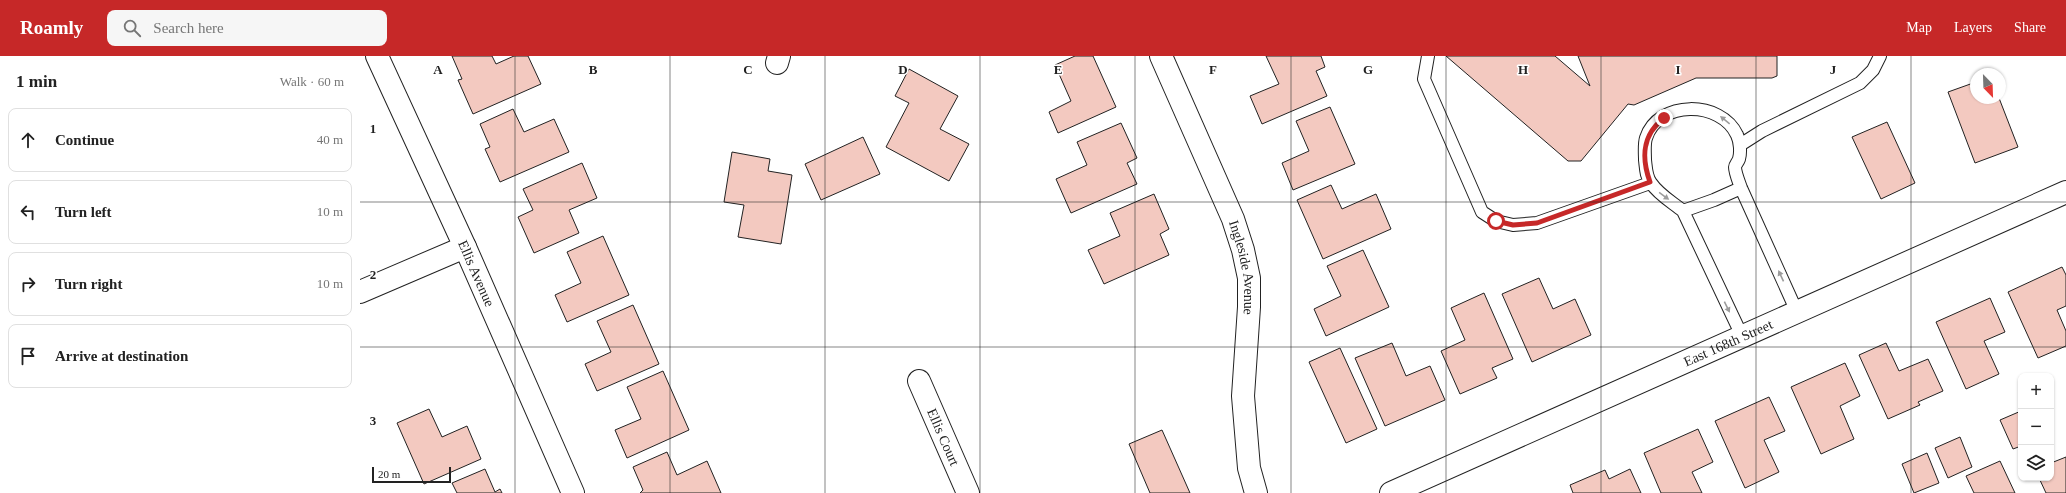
<!DOCTYPE html>
<html lang="en">
<head>
<meta charset="utf-8">
<style>
  body { margin:0; font-family:"Times New Roman",serif; background:#f6f6f6; color:#222 }
  .controls { position:absolute; right:12px; bottom:12px; display:grid; overflow:hidden; border-radius:8px; box-shadow:0 1px 3px #0004 }
  .controls button { width:36px; height:36px; display:grid; place-items:center; padding:0; border:0; border-bottom:1px solid #e0e0e0; background:#fff; color:#222; font:20px sans-serif }
  .compass { position:absolute; left:1610px; top:12px; width:36px; height:36px; border-radius:50%; background:#fff; box-shadow:0 1px 3px #0004; rotate:157deg }
  .scale { position:absolute; left:12px; bottom:10px; width:79px; box-sizing:border-box; padding-left:4px; border:2px solid #222; border-top:0; font-size:11px; line-height:14px; white-space:nowrap; color:#222; -webkit-text-stroke:3px #fff; paint-order:stroke }
  .stop { position:absolute; width:12px; height:12px; margin:-9px; border:3px solid #c62828; border-radius:50%; background:#fff }
  .stop.end { background:#c62828; border-color:#fff; box-shadow:0 1px 4px #0008 }
  .list { margin:0; padding:0; list-style:none }
  h2 { display:flex; justify-content:space-between; align-items:center; height:52px; margin:0; padding:0 16px; font-size:17px }
  h2 small { font-size:13px; font-weight:400; color:#767676 }
  .list li { display:grid; grid-template-columns:26px 1fr auto; gap:12px; align-items:center; box-sizing:border-box; height:64px; margin:0 8px 8px; padding:0 8px; border:1px solid #e0e0e0; border-radius:8px }
  .list b { display:block; font-size:15px; white-space:nowrap }
  .list em { font-size:13px; font-style:normal; color:#767676 }
  .icon { flex:none; width:22px; height:22px; fill:none; stroke:currentColor; stroke-width:2; stroke-linecap:round; stroke-linejoin:round }
  .map { position:relative; flex:none; width:1706px; height:437px; overflow:hidden }
  header { display:flex; align-items:center; gap:24px; box-sizing:border-box; height:56px; padding:0 20px; background:#c62828; color:#fff }
  header strong { font-size:19px }
  nav { display:flex; gap:22px; margin-inline-start:auto; font-size:14px }
  .search { width:280px; height:36px; background:#f6f6f6; display:flex; align-items:center; gap:10px; box-sizing:border-box; padding:0 14px; border-radius:8px; color:#767676; font-size:15px }
  main { display:flex }
  aside { flex:1; background:#fff }
  .map>svg:first-child { display:block }
</style>
</head>
<body>
<header>
<strong>Roamly</strong>
<div class="search"><svg class="icon" aria-label="search" viewBox="0 0 24 24"><circle cx="10" cy="10" r="6"/><path d="M15 15l6 6"/></svg>Search here</div>
<nav><a>Map</a><a>Layers</a><a>Share</a></nav>
</header>
<main>
<aside>
<h2>1 min<small>Walk · 60 m</small></h2>
<ul class="list">
<li><svg class="icon" aria-label="ahead" viewBox="0 0 24 24"><path d="M12 20V5M6 11l6-6 6 6"/></svg><div><b>Continue</b></div><em>40 m</em></li>
<li><svg class="icon" aria-label="left" viewBox="0 0 24 24"><path d="M17 20v-9H6M10 6l-5 5 5 5"/></svg><div><b>Turn left</b></div><em>10 m</em></li>
<li><svg class="icon" aria-label="right" viewBox="0 0 24 24"><path d="M7 20v-9h11M14 6l5 5-5 5"/></svg><div><b>Turn right</b></div><em>10 m</em></li>
<li><svg class="icon" aria-label="arrive" viewBox="0 0 24 24"><path d="M6 21V4h12l-3 4 3 4H6"/></svg><div><b>Arrive at destination</b></div></li>
</ul>
</aside>
<div class="map">
<svg width="1706" height="437" viewBox="0 0 1706 437">
  <rect width="100%" height="100%" fill="#fff"/>
  <!-- building -->
  <path fill="#f3c9c0" stroke="#222" d="M92,0h40l4,8 18,-8h14l13,28 -68,30 -15,-34 4,-1z
    M715,0h18l23,51 -58,26 -9,-21 22,-11 -16,-36z
    M906,0h55l4,11 -9,4 11,25 -65,28 -12,-28 29,-12z
    M1086,0h109l35,30 -12,-30h199v20l-5,2h-76l-62,27 -6,-1 -47,57h-13z
    M549,13l49,27 -18,33 29,15 -20,37 -63,-34 23,-44 -14,-7z
    M1616,26v16h23l19,49 -43,16 -27,-71z
    M970,51l25,57 -62,26 -11,-27 27,-12 -13,-30z
    M153,53l11,23 30,-13 15,33 -69,30 -15,-33 5,-2 -10,-23z
    M1527,66l28,61 -34,16 -29,-62z
    M761,67l16,35 -10,5 10,21 -66,29 -15,-34 31,-14 -10,-23z
    M503,81l17,37 -59,26 -16,-36z
    M372,96l38,7 -2,12 24,4 -11,69 -43,-7 6,-32 -20,-3z
    M222,107l15,35 -28,12 10,23 -45,20 -16,-36 15,-7 -10,-21z
    M971,129l11,24 34,-15 15,35 -68,30 -26,-59z
    M794,138l15,35 -9,5 9,21 -65,29 -16,-34 32,-14 -10,-23z
    M243,180l26,59 -62,27 -12,-27 26,-12 -14,-31z
    M1003,194l26,57 -63,29 -12,-27 27,-13 -14,-30z
    M1702,211l4,8v31l-9,4 9,21v15l-28,12 -30,-66z
    M1179,222l14,31 22,-10 16,36 -59,27 -30,-68z
    M1124,237l29,66 -21,9 5,10 -37,16 -19,-43 24,-11 -14,-32z
    M1630,242l15,34 -21,9 15,33 -33,15 -30,-67z
    M273,249l26,59 -62,27 -12,-27 26,-12 -14,-31z
    M1032,287l14,33 24,-10 15,34 -60,26 -30,-68z
    M1526,287l13,28 29,-12 15,32 -25,11 2,3 -32,14 -29,-64z
    M980,292l37,81 -31,14 -37,-81z
    M1485,307l15,33 -20,10 14,33 -33,15 -30,-67z
    M303,315l26,59 -62,28 -12,-28 26,-11 -14,-32z
    M1409,341l16,34 -21,9 15,32 -34,16 -30,-67z
    M69,353l13,28 25,-11 14,33 -57,25 -27,-61z
    M1661,355v35l-8,3 -13,-29z
    M1338,373l15,33 -21,10 10,21h-41l-17,-40z
    M802,374l28,63h-40l-21,-49z
    M1600,381l12,30 -24,11 -13,-30z
    M307,396l10,23 30,-14 14,32h-81l3,-3 -10,-23z
    M1567,397l12,30 -25,10 -12,-29z
    M1706,401v36h-20l-7,-15h12v-15z
    M1640,405l15,32h-41l-8,-17z
    M125,413l10,23 5,-3 2,4h-45l-5,-10z
    M1270,413l11,24h-68l-3,-8 35,-15 4,9z"/>
  <g fill="none" stroke-linecap="round" stroke-linejoin="round">
    <!-- service casing -->
    <g stroke="#222" stroke-width="14">
      <path id="service" d="M1068,0l-4,23 58,133 14,9 17,4 24,-2 113,-40
        M1380,89l22,-14 98,-48 13,-13 7,-14
        M1323,155l31,-11 27,-12
        M1382,280l-59,-125c-11,-9 -24,-16 -32,-28 -5,-6 -5,-15 -6,-23 0,-6 -1,-16 1,-22 12,-38 75,-38 91,-3 3,6 4,17 2,24 -1,3 -4,6 -4,8 0,6 4,15 6,21l56,124"/>
    </g>
    <!-- minor casing -->
    <g stroke="#222" stroke-width="24">
      <g id="minor">
        <path id="s1" d="M17,0l88,191 108,246"/>
        <path id="s2" d="M801,0l72,163 10,31 6,28v29l-6,89 6,72 7,25"/>
        <path d="M417,7l2,-7"/>
        <path d="M0,236l105,-45"/>
        <path id="s3" d="M559,325l49,112"/>
        <path id="s4" d="M1031,437l675,-301"/>
      </g>
    </g>
    <!-- service -->
    <use href="#service" stroke="#fff" stroke-width="12"/>
    <!-- minor -->
    <use href="#minor" stroke="#fff" stroke-width="22"/>
  </g>
  <!-- one-way arrows -->
  <defs><path id="oneway-solid" d="M-6-.8H1V-3.2L6.5 0L1 3.2V.8H-6Z"/></defs>
  <g fill="#9c9c9c">
    <use href="#oneway-solid" transform="translate(1365 64) rotate(-141)"/>
    <use href="#oneway-solid" transform="translate(1304 140) rotate(36)"/>
    <use href="#oneway-solid" transform="translate(1421 220) rotate(-115)"/>
    <use href="#oneway-solid" transform="translate(1367 251) rotate(64)"/>
  </g>
  <g fill="none" stroke-linecap="round" stroke-linejoin="round">
    <!-- route -->
    <path stroke="#c62828" stroke-width="5" d="M1136,165l17,4 24,-2 113,-41c-9,-25 -8,-47 14,-64"/>
  </g>
  <!-- grid -->
  <path fill="none" stroke="#222" stroke-width="1" stroke-opacity="0.55" d="M155,0v437M310,0v437M465,0v437M620,0v437M775,0v437M931,0v437M1086,0v437M1241,0v437M1396,0v437M1551,0v437M0,146h1706M0,291h1706"/>
  <g text-anchor="middle" stroke-width="3" stroke-linejoin="round" paint-order="stroke">
    <!-- street labels -->
    <g font-size="14" fill="#222" stroke="#fff">
      <text dy="5" stroke="none"><textPath href="#s2" startOffset="228">Ingleside Avenue</textPath></text>
      <text dy="5" stroke="none"><textPath href="#s1" startOffset="239">Ellis Avenue</textPath></text>
      <text dy="5" stroke="none"><textPath href="#s4" startOffset="369">East 168th Street</textPath></text>
      <text dy="5" stroke="none"><textPath href="#s3" startOffset="61">Ellis Court</textPath></text>
    </g>
  </g>
  <g font-size="13" text-anchor="middle" font-weight="bold" fill="#222" stroke="#fff" stroke-width="3" stroke-linejoin="round" paint-order="stroke">
    <text x="78" y="18">A</text>
    <text x="233" y="18">B</text>
    <text x="388" y="18">C</text>
    <text x="543" y="18">D</text>
    <text x="698" y="18">E</text>
    <text x="853" y="18">F</text>
    <text x="1008" y="18">G</text>
    <text x="1163" y="18">H</text>
    <text x="1318" y="18">I</text>
    <text x="1473" y="18">J</text>
    <text x="13" y="77">1</text>
    <text x="13" y="223">2</text>
    <text x="13" y="369">3</text>
  </g>
</svg>
<div class="controls">
<button>+</button>
<button>−</button>
<button><svg class="icon" aria-label="layers" viewBox="0 0 24 24"><path d="M12 4l9 5-9 5-9-5zM3 14l9 5 9-5"/></svg></button>
</div>
<svg class="compass" viewBox="-18 -18 36 36"><path d="M0-13l5 13h-10z" fill="#e53935"/><path d="M0 13l5-13h-10z" fill="#767676"/></svg>
<div class="scale">20 m</div>
<div class="stop" style="left:1136px;top:165px"></div>
<div class="stop end" style="left:1304px;top:62px"></div>
</div>
</main>
</body>
</html>
